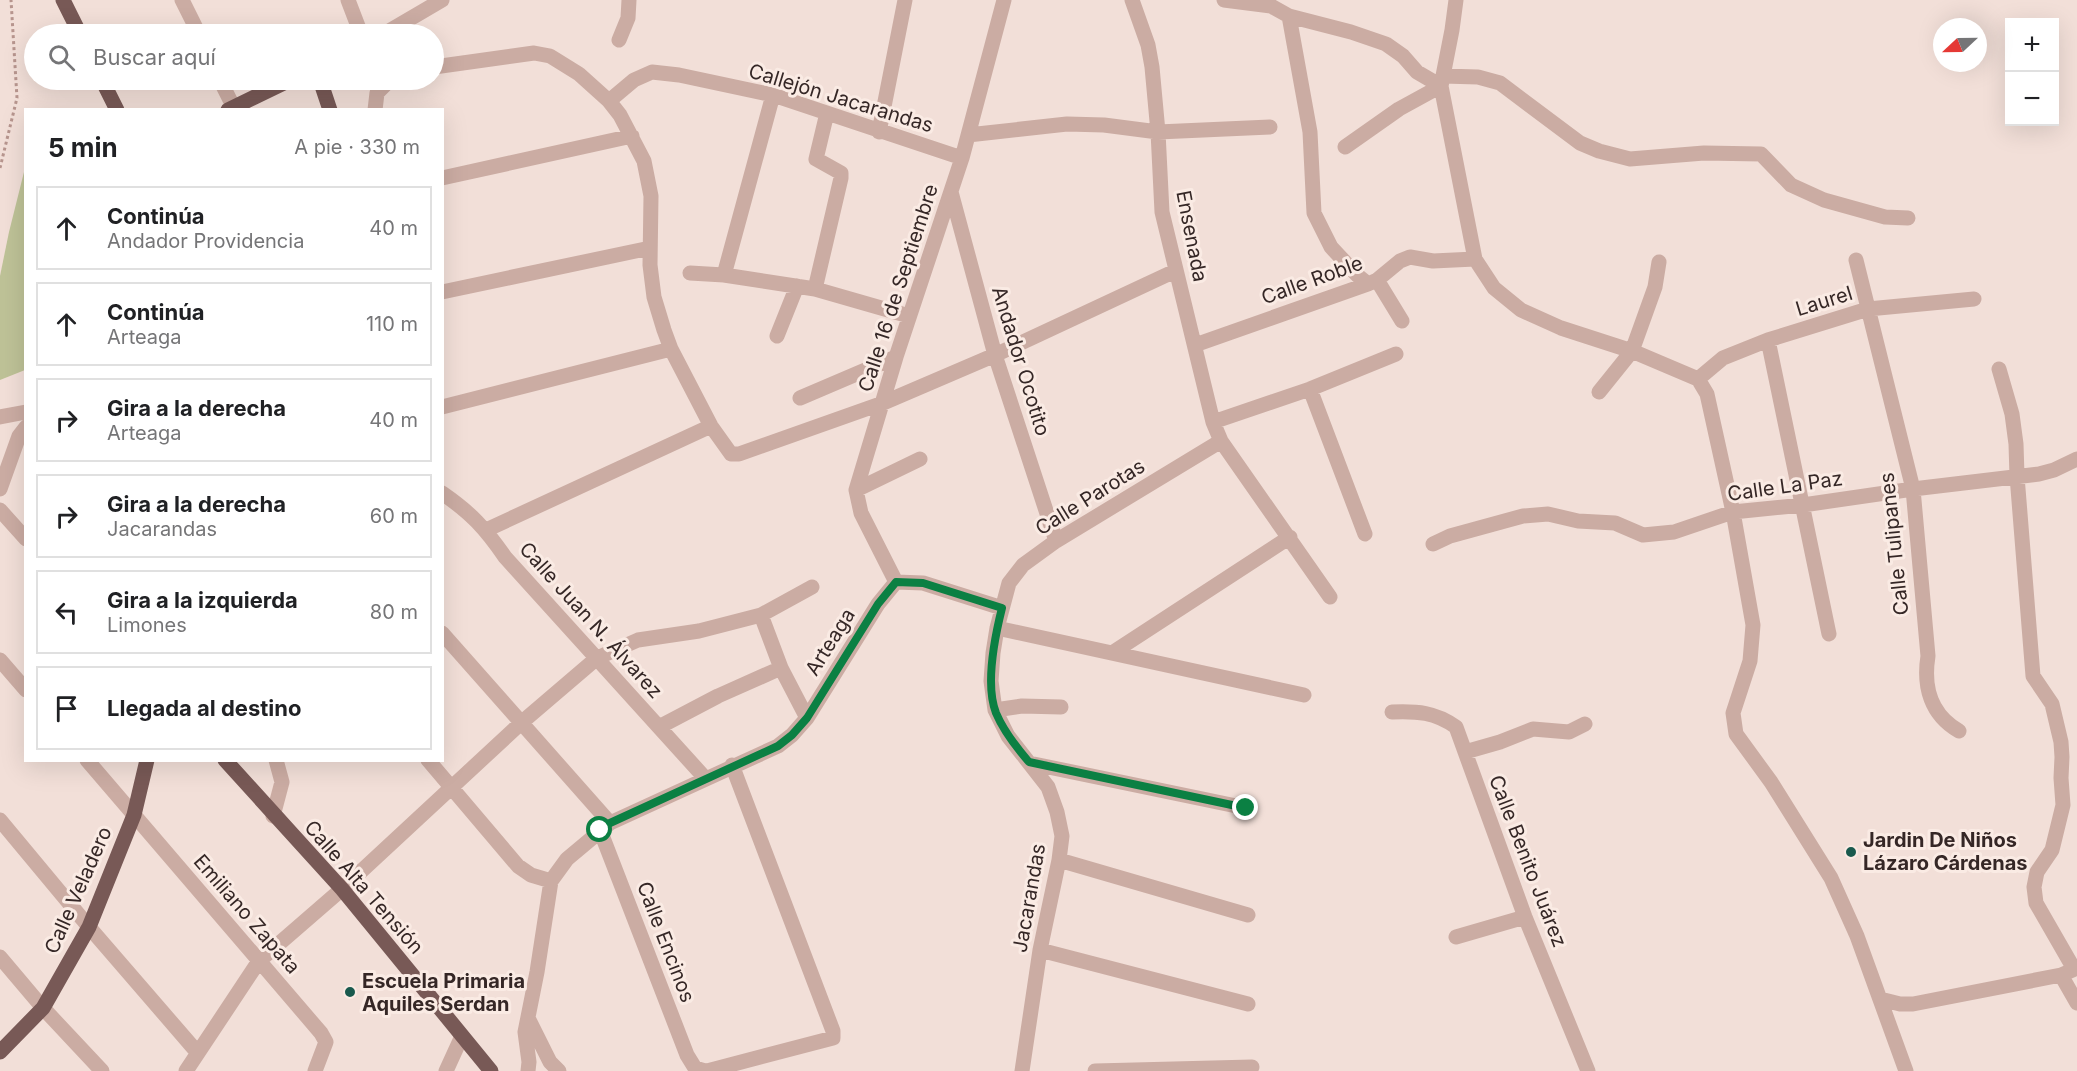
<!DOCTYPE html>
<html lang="es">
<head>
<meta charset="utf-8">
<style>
  body { margin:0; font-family:Inter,sans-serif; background:#f2f2f2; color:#202124 }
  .controls { position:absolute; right:18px; top:18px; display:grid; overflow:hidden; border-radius:0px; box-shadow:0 6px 24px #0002 }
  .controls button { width:54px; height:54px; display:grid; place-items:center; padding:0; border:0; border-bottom:2px solid #e0e0e0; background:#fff; color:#202124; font:30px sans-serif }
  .compass { position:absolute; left:1933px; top:18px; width:54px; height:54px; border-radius:50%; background:#fff; box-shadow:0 6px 24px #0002; rotate:248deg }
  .stop { position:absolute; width:18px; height:18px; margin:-14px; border:4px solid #0b8043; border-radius:50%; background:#fff }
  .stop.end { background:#0b8043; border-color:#fff; box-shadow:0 2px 6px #0008 }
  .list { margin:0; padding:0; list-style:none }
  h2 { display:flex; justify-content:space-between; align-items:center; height:78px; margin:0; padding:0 24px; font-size:26px }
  h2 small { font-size:20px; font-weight:400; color:#757577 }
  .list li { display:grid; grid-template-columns:39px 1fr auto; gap:18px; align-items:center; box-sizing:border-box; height:84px; margin:0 12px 12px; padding:0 12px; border:2px solid #e0e0e0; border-radius:0px }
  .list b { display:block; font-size:22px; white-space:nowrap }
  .list p { margin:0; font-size:20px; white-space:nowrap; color:#757577 }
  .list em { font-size:20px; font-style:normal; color:#757577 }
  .icon { flex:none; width:33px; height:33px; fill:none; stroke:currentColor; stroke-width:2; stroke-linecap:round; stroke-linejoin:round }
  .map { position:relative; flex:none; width:2077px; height:1071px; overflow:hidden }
  .search { position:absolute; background:#fff; box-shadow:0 6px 24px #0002; left:24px; top:24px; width:420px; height:66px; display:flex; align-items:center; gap:15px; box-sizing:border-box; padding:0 21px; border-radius:33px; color:#757577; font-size:22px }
  .panel { position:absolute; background:#fff; box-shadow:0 6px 24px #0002; left:24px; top:108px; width:420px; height:654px; border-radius:0px }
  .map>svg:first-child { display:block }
</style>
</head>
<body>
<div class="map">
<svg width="2077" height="1071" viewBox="0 0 2077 1071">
  <rect width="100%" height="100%" fill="#f2dfd8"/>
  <!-- green -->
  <path fill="#bec297" d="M25,168v202l-25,10v-104l9,-44z"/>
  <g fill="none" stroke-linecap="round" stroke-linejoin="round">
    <!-- path -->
    <path stroke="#b7958e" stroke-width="3" stroke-dasharray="3 3" stroke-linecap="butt" d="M0,168l17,-70 -6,-98"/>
    <!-- minor -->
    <path stroke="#cbaca3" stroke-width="15" d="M182,0l17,34
      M348,0l13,34
      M1132,0l16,45 4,22 6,65 4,80 51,210 8,19 109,156
      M1224,0l47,6 18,10 62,16 35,12 17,12 14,16 24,14
      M1456,0l-4,30 -11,56 34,173 19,29 27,22 40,18 71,23 66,28 9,15 26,118 20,113 -3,36 -17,52 3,21 35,48 60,96 26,58 49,135
      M1289,16l21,116 4,81 17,34 26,28 11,9
      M384,34l58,-34
      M619,40l9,-22 1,-18
      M434,67l100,-14 16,3 29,18 30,27 11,14 24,46 7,35 -1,69 4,32 10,33 7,19 40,77 20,28h8l144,-51 112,-48 180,-84
      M1443,76l35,1 22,6 80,60 19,8 31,8 74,-6 57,1 30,31 33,15 61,17 23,1
      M220,80l13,26
      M609,101l25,-21 18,-8 27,3 94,20 189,63
      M375,110l2,-17 13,-13
      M879,132l26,-132
      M968,135l99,-11 37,1 54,7 112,-5
      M1345,147l54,-38 42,-23
      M442,178l190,-42
      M951,192l44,163 61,186
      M1856,260l57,229 15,167c-5,31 3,59 31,75
      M690,273l34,2 91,14 94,27
      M724,275l49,-180
      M1377,280l25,41
      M815,289l26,-111v-5l-25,-14 11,-46
      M442,292l208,-44
      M777,336l20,-50
      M1768,340l61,294
      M1195,345l173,-61 9,-4 23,-19 10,-4 23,4 42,-2
      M1999,369l13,45 4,30 1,32 16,200 19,28 9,38 1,15 -1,21 2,27 -11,45 -15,22 -3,15 2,16 38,66
      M1698,379l25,-21 45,-18 100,-31 106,-10
      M1310,389l55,145
      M1599,392l33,-41 23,-64 4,-25
      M800,398l96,-41
      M442,407l229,-58
      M0,417l26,-5
      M1213,422l97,-33 86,-35
      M0,489l19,-53 7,-9
      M856,490l64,-31
      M442,493c29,20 43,35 63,64l200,221
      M0,510l26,29
      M486,530l225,-104
      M1433,544l17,-8 73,-20 25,-2 30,7 37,2 28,12 31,-3 59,-20 70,-7 110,-16 126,-15 15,-4 23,-11
      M896,582l-35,-69 -5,-23 40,-133 66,-199 42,-158
      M896,582l27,1 79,25
      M761,615l20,53 26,50
      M997,628l307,67
      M442,633l168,190
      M1112,653l178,-116
      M0,660l26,30
      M995,710l27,-4 39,1
      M1392,712c25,-1 43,0 64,15l69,190 63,154
      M659,727l59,-31 63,-28
      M1465,752l35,-10 33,-13 36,3 16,-8
      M87,760l234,273 5,9 -11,29
      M428,760l90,106 13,9 20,6
      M1029,763l217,45
      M273,816l9,-34 -6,-22
      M0,820l89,107 108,125
      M600,830l87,225 8,13 10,3
      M1059,860l189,55
      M1456,937l69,-20
      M1040,950l208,54
      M0,957l43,51 59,63
      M2061,975l16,28
      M1880,999l20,5h13l148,-29 16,-7
      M528,1018l22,44 9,9
      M186,1071l73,-110 83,-72 179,-166 76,-65 41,-18 61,-9 62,-16 51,-28
      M446,1071l16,-35
      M528,1071l1,-9 -4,-30 12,-60 14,-91 16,-22 43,-36 168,-77 14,-11 15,-17 71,-114 18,-22
      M707,1071l126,-33v-7l-101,-266
      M1022,1071l18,-121 19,-90 3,-24 -5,-24 -9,-25 -40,-51 -13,-26 -4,-29 2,-28 4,-25 12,-45 14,-18 33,-24 165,-100
      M1095,1071l157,-4"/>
    <!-- major -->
    <path stroke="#785956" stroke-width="15" d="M63,0l17,34
      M102,80l15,30
      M320,80l10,30
      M228,110l62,-30
      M225,760l117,129 149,182
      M0,1052l43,-44 46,-81 45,-112 13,-55"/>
  </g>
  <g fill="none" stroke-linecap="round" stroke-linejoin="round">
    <!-- route -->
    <path stroke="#0b8043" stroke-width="8" d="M600,830l10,-7 168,-77 14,-11 15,-17 71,-114 18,-22 27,1 79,25c-7,28 -17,77 -6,105 8,19 20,34 33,49l217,46"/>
  </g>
  <!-- markers -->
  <g fill="#19594d" stroke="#faebe4" stroke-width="2">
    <circle cx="1851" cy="852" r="6"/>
    <circle cx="350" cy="992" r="6"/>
  </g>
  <g text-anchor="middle" stroke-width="6" stroke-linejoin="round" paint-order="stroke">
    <!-- street labels -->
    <g font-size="20" fill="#352726" stroke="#faebe4">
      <text transform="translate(841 98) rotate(17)" y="7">Callejón Jacarandas</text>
      <text transform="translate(1192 236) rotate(79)" y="7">Ensenada</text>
      <text transform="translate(1312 280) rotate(-20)" y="7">Calle Roble</text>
      <text transform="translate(898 288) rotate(-72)" y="7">Calle 16 de Septiembre</text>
      <text transform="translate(1824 301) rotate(-17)" y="7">Laurel</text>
      <text transform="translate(1021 361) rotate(73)" y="7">Andador Ocotito</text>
      <text transform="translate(1785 486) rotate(-8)" y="7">Calle La Paz</text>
      <text transform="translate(1090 497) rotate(-32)" y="7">Calle Parotas</text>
      <text transform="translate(1894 544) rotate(-96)" y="7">Calle Tulipanes</text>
      <text transform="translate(591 620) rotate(48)" y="7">Calle Juan N. Álvarez</text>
      <text transform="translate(830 642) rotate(-58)" y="7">Arteaga</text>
      <text transform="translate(1528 861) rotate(69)" y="7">Calle Benito Juárez</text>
      <text transform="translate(364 887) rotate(49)" y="7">Calle Alta Tensión</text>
      <text transform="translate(78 890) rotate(-66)" y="7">Calle Veladero</text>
      <text transform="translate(1029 898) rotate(-80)" y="7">Jacarandas</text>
      <text transform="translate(247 914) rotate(49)" y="7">Emiliano Zapata</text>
      <text transform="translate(666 942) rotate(69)" y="7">Calle Encinos</text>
    </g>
    <!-- poi labels -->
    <g font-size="20" font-weight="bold" fill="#352726" stroke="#faebe4" text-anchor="start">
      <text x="1863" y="847">Jardin De Niños<tspan x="1863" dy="23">Lázaro Cárdenas</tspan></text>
      <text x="362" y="988">Escuela Primaria<tspan x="362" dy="23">Aquiles Serdan</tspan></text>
    </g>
  </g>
</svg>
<div class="controls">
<button>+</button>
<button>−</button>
</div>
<svg class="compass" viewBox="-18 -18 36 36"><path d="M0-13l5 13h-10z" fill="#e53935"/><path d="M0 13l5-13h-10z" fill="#757577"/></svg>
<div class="stop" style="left:600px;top:830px"></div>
<div class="stop end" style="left:1246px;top:808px"></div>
<div class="search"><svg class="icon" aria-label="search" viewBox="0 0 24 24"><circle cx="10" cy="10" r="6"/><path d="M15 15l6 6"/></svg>Buscar aquí</div>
<section class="panel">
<h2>5 min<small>A pie · 330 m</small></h2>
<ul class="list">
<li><svg class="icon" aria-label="ahead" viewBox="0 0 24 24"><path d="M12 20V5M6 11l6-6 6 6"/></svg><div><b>Continúa</b><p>Andador Providencia</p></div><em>40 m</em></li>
<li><svg class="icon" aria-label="ahead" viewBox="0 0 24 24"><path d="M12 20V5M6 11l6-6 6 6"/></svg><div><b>Continúa</b><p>Arteaga</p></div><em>110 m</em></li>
<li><svg class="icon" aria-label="right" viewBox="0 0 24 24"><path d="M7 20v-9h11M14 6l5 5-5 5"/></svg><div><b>Gira a la derecha</b><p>Arteaga</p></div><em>40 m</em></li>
<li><svg class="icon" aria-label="right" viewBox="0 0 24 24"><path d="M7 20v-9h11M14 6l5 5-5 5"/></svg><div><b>Gira a la derecha</b><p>Jacarandas</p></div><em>60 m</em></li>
<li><svg class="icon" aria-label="left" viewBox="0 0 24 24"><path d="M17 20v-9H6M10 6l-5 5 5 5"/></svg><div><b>Gira a la izquierda</b><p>Limones</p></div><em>80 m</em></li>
<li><svg class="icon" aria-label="arrive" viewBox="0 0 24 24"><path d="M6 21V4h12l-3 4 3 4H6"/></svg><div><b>Llegada al destino</b></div></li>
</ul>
</section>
</div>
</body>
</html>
